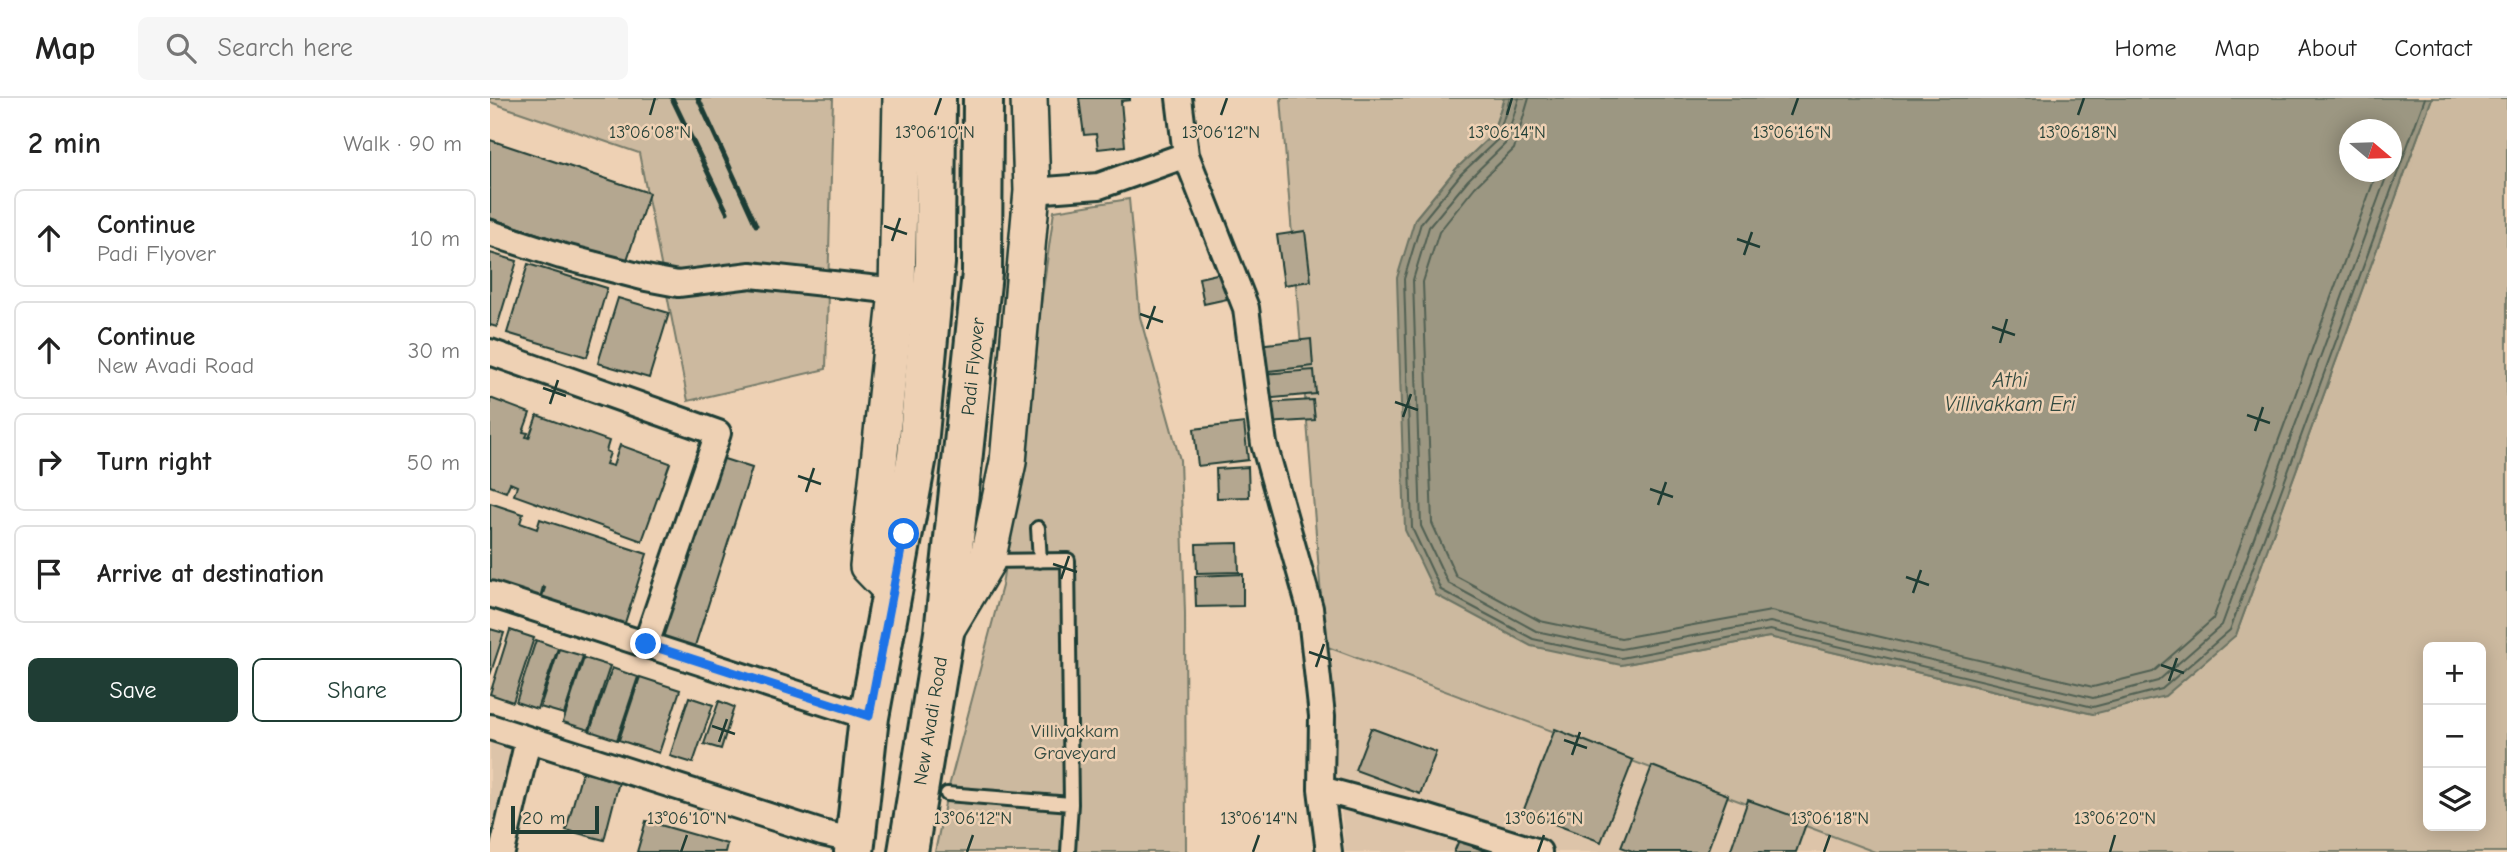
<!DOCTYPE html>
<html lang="en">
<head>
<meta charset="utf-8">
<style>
  body { margin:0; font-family:"Comic Neue",sans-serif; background:#f6f6f6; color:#222 }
  .controls { position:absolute; right:21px; bottom:21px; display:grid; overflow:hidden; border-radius:10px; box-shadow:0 4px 18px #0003 }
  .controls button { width:63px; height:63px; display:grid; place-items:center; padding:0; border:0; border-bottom:2px solid #e0e0e0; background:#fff; color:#222; font:35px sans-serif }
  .compass { position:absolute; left:1849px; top:21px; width:63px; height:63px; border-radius:50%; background:#fff; box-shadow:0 4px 18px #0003; rotate:109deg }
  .scale { position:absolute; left:21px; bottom:18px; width:88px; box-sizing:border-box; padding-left:7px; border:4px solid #1f3d34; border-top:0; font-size:19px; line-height:24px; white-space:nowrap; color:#1f3d34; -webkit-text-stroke:5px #eed1b4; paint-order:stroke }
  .stop { position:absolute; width:21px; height:21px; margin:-16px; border:5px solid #1a73e8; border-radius:50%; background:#fff }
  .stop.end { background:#1a73e8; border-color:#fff; box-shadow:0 2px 7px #0008 }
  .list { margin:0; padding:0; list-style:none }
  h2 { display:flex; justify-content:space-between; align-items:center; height:91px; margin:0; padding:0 28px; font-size:30px }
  h2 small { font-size:23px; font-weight:400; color:#767676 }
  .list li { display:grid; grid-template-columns:46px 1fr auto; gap:21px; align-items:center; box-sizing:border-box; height:98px; margin:0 14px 14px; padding:0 14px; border:2px solid #e0e0e0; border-radius:10px }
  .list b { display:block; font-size:26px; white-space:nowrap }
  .list p { margin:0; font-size:23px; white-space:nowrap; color:#767676 }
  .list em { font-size:23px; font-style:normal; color:#767676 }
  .actions { display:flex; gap:14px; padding:21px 28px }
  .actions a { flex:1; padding:16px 0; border:2px solid #1f3d34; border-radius:10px; text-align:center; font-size:24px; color:#1f3d34 }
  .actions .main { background:#1f3d34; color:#fff }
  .icon { flex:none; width:38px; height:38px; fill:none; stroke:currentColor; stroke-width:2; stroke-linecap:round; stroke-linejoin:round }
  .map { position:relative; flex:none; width:2017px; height:754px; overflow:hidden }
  header { display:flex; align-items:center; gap:42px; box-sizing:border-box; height:98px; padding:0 35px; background:#fff; border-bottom:2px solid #e0e0e0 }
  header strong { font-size:33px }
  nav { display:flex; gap:38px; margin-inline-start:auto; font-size:24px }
  .search { width:490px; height:63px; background:#f6f6f6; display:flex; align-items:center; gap:18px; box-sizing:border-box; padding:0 24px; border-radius:10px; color:#767676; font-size:26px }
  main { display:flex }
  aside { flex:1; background:#fff }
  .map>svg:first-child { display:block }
</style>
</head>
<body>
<header>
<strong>Map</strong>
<div class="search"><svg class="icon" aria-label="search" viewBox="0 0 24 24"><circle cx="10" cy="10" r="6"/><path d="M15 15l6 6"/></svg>Search here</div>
<nav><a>Home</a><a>Map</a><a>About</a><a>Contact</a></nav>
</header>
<main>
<aside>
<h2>2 min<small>Walk · 90 m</small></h2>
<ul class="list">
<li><svg class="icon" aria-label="ahead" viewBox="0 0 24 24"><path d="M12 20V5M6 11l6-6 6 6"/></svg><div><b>Continue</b><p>Padi Flyover</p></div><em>10 m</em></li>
<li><svg class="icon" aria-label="ahead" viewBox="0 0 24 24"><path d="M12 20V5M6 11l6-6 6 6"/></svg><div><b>Continue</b><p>New Avadi Road</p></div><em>30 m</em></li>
<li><svg class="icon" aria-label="right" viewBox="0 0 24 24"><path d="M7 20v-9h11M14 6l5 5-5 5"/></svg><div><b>Turn right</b></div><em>50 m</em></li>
<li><svg class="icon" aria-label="arrive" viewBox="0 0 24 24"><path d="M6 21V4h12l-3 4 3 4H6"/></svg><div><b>Arrive at destination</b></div></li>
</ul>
<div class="actions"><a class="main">Save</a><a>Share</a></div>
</aside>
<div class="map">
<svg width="2017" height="754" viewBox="0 0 2017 754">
  <rect width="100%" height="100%" fill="#eed1b4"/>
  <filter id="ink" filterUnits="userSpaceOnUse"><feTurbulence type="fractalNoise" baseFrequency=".0143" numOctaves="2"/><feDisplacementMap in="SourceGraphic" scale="14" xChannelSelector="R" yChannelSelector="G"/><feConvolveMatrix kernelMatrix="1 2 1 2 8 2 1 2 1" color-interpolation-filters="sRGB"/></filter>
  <g filter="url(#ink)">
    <!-- built -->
    <path fill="#ddc4a9" d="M835,548l550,206h-530z
      M0,638l31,10 -27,94 -4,-1z"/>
    <!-- green -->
    <path fill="#ccb99f" stroke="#767b6a" stroke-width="2" fill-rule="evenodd" d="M0,0h343l-7,271 -138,32 -49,-248 -149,-51z
      M791,0h223l-12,37 -36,34 -41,50 206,446 148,-28 324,77 143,-79 196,-537h75v754h-632l-550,-206zM1938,549h53v179h-53z
      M639,101l11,118 40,143 5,153 1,239h-251l12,-58 55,-208 52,-375z"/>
    <!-- water -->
    <path fill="#9c9782" stroke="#6a7363" stroke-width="2" fill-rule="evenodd" d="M1014,0h928l-196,537 -71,61 -72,18 -324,-77 -148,28 -90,-19 -95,-51 -31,-65 -8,-252 18,-59 41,-50 36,-34zM1860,32h42v42h-42z"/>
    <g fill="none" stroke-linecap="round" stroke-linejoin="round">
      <!-- shore -->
      <path stroke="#516153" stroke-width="2" d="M1020,0l-13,42 -36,34 -40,49 -17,56 8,249 29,62 92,49 88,19 149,-28 323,77 69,-18 68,-59 195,-532
        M1029,0l-14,46 -37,36 -39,47 -16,53 8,246 27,57 88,48 85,18 149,-27 323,76 65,-17 64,-56 166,-453
        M1039,0l-15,51 -39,38 -36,45 -16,50 9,241 24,53 84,45 81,17 150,-27 322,76 60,-15 60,-53 164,-447"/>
    </g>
    <!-- building -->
    <path fill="#b4a790" stroke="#1f3d34" stroke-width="2" d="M589,0h51v2l-9,1 4,45 -27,3 -2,-15 -12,1z
      M0,42l159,53 -23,70 -136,-45z
      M815,133l6,50 -27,4 -7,-50z
      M0,155l27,8 -20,66 -7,-2z
      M38,166l79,24 -20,69 -80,-24z
      M731,175l6,26 -23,5 -5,-26z
      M128,200l51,15 -20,65 -51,-15z
      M821,241l2,27 -54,6 -2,-27z
      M824,272l2,24 -53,5 -2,-25z
      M0,300l40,15 -7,19 5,1 -2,4 3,1 8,-23 72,26 -3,10 4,2 -4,11 7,2 7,-21 50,18 -28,78 -128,-46 3,-9 -7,-3 -4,9 -16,-6z
      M823,302l2,20 -49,3 -1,-20z
      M754,325l4,37 -50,6 -4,-37z
      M225,358l37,12 -59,184 -37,-12z
      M758,369l1,30 -32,1 -1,-29z
      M0,405l33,11 -3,9 17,6 3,-10 107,35 -24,75 -83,-27 5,-14 -2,-1 -4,14 -26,-8 1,-5 -6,-2 -1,5 -17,-6z
      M748,445l1,29 -42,1 -1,-29z
      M753,476v32l-47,1 -1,-31z
      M0,531l14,4 -14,42z
      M20,532l24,8 -21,64 -23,-8z
      M46,542l22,8 -21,61 -21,-7z
      M69,551l24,7 -19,58 -24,-7z
      M94,560l26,8 -21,64 -26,-8z
      M122,570l26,9 -21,63 -27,-9z
      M150,579l40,13 -21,63 -40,-13z
      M199,599l24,8 -20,58 -23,-7z
      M229,603l15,6 -13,42 -17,-5z
      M881,630l65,24 -16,42 -65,-24z
      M1065,631l78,31 -32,82 -78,-30z
      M1162,668l76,29 -21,57h-72l-14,-5z
      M92,674l37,10 -15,58 -38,-10z
      M1258,702l59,21 -11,31h-66z
      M156,723l81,23 -2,8h-88z
      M969,742l28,12h-33z"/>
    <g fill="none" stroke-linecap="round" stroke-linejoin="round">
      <!-- lane casing -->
      <g stroke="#1f3d34" stroke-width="18">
        <path id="lane" d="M548,430l2,33
          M500,463l78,-1 3,244
          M457,696l124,10 -3,48"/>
      </g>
      <!-- street casing -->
      <g stroke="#1f3d34" stroke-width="30">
        <path id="street" d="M689,0l7,57
          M542,93l67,-5 87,-31 60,153 18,136 46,164 12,108 -1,73 8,63
          M0,135l71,23 85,22 32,6 73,-9 146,16
          M0,254l228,81 -72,211
          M0,496l379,123
          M0,629l332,106 34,8
          M831,691l101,27 117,36
          M12,754l26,-112"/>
      </g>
      <!-- secondary casing -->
      <g stroke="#1f3d34" stroke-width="40">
        <path id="secondary" d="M403,494l-25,-26 29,-275 4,-193
          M454,535l43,-72 21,-99 24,-271 -3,-93"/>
      </g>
      <!-- primary casing -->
      <g stroke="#1f3d34" stroke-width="44">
        <g id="primary">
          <path d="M364,754l15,-135 48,-261 18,-193 1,-165"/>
          <path id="s1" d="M418,754l36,-219 38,-360 1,-175"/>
        </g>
      </g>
      <!-- lane -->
      <use href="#lane" stroke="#eed1b4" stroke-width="12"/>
      <!-- street -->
      <use href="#street" stroke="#eed1b4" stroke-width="24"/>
      <!-- secondary -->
      <use href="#secondary" stroke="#eed1b4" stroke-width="35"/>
      <!-- primary -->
      <use href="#primary" stroke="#eed1b4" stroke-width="38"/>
      <!-- rail -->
      <path stroke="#1f3d34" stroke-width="5" d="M182,0l55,114
        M208,0l58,127"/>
    </g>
  </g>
  <g fill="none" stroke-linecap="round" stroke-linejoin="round" filter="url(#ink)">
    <!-- route -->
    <path stroke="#1a73e8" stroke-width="9" d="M156,546l223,72 35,-182"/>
  </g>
  <!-- ticks -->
  <path fill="none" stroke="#1f3d34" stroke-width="2.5" d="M160,17l5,-17M445,17l6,-17M731,17l6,-17M1017,17l5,-17M1302,17l6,-17M1588,17l6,-17M394,128l23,8M1247,141l23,8M402,143l8,-23M1254,157l8,-23M650,216l23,8M1502,229l23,8M657,231l8,-23M1510,245l7,-24M53,290l23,8M905,304l23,8M60,306l8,-24M1757,317l23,8M913,319l8,-23M1765,333l8,-24M308,378l23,8M1160,391l23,8M316,394l8,-24M1168,407l8,-23M563,466l24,8M1416,479l23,8M571,481l8,-23M1423,495l8,-23M819,554l23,8M1671,567l23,8M826,569l8,-23M1679,583l8,-23M222,628l23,8M1074,642l23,8M229,644l8,-23M1082,657l8,-23M191,754l6,-17M477,754l6,-17M763,754l6,-17M1048,754l6,-17M1334,754l6,-17M1620,754l5,-17"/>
  <g text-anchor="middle" stroke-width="5" stroke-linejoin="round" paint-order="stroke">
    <!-- street labels -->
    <g font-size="19" fill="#1f3d34" stroke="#eed1b4">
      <text dy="7" stroke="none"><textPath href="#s1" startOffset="490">Padi Flyover</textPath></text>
      <text dy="7" stroke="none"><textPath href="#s1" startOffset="133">New Avadi Road</textPath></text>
    </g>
    <!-- park labels -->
    <g font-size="19" fill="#30493f" stroke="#eed1b4">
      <text x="585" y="639">Villivakkam<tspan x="585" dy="22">Graveyard</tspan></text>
    </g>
    <!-- water labels -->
    <g font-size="21" font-style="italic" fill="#324a40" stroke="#eed1b4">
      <text x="1520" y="289">Athi<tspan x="1520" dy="24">Villivakkam Eri</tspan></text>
    </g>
  </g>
  <g font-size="18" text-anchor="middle" fill="#1f3d34" stroke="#eed1b4" stroke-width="5" stroke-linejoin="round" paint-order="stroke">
    <text x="445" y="40">13°06'10"N</text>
    <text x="731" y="40">13°06'12"N</text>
    <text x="1017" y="40">13°06'14"N</text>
    <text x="1302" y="40">13°06'16"N</text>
    <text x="1588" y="40">13°06'18"N</text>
    <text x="160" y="40">13°06'08"N</text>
    <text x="197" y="726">13°06'10"N</text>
    <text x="483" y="726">13°06'12"N</text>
    <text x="769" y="726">13°06'14"N</text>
    <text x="1054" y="726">13°06'16"N</text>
    <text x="1340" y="726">13°06'18"N</text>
    <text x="1625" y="726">13°06'20"N</text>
  </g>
</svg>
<div class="controls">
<button>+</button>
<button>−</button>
<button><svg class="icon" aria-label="layers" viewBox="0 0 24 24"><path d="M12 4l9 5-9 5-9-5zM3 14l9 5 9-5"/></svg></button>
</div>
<svg class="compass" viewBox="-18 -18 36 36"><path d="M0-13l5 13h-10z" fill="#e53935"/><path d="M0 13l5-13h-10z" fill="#767676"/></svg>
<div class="scale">20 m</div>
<div class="stop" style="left:414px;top:436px"></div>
<div class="stop end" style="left:156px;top:546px"></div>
</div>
</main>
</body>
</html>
